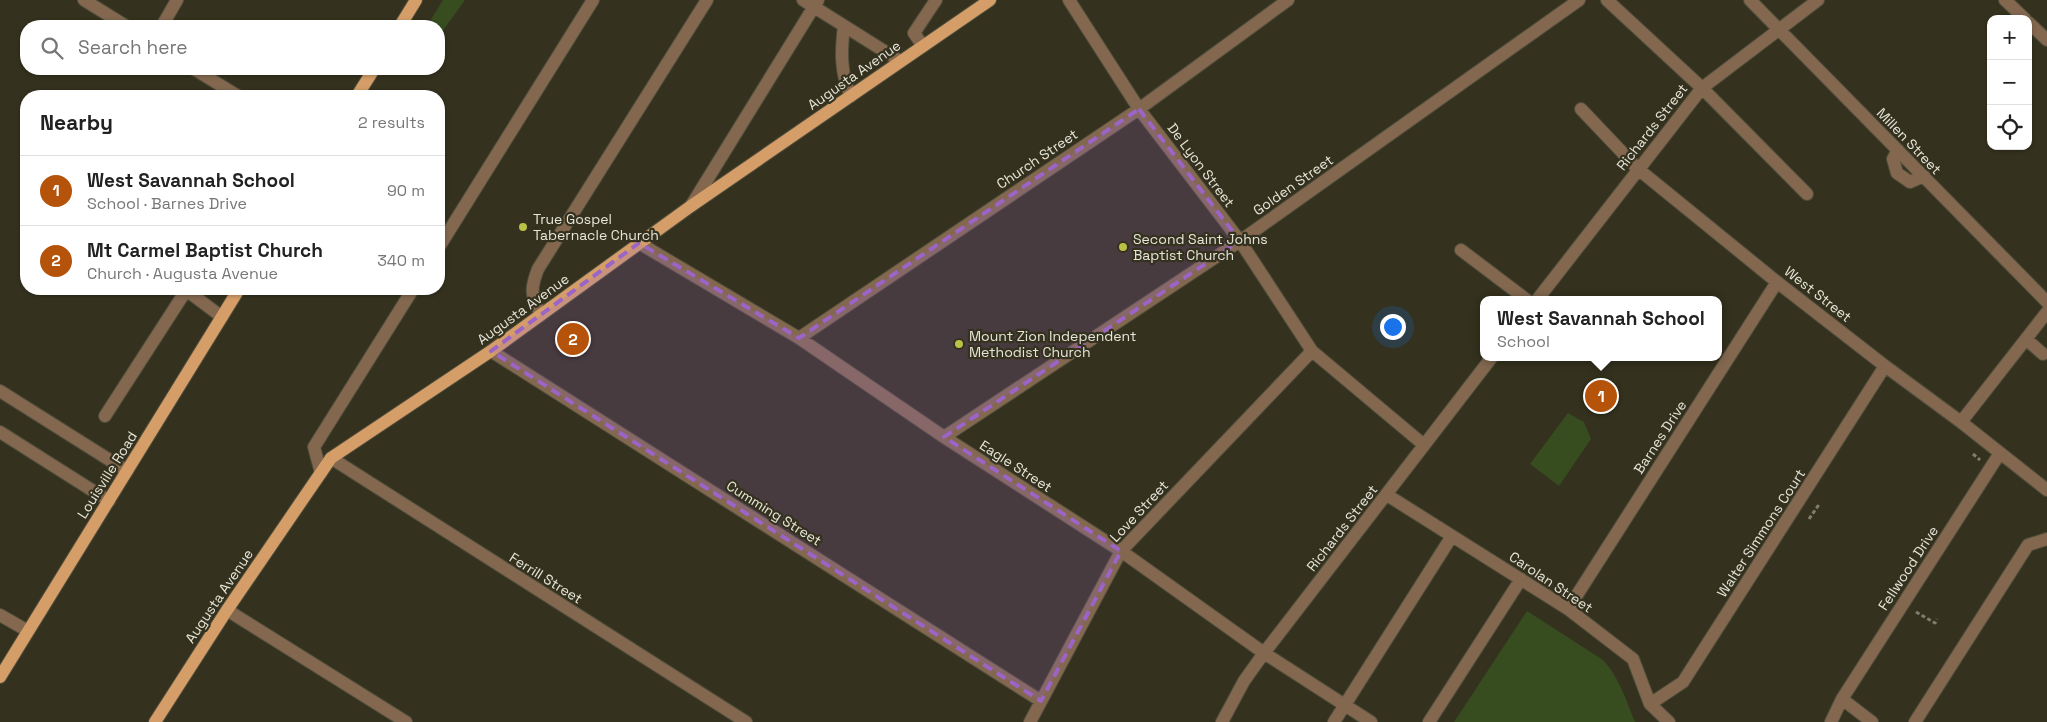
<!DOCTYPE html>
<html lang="en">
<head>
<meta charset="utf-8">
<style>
  body { margin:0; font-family:"Space Grotesk",sans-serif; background:#f2f2f2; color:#222 }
  .controls { position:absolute; right:15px; top:15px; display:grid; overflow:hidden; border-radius:10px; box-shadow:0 1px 4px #0004 }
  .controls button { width:45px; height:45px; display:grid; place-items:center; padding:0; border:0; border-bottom:1px solid #e0e0e0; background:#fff; color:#222; font:25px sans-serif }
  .you { position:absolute; left:1392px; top:326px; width:18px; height:18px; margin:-12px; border:4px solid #fff; border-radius:50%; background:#1a73e8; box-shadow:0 0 0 8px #1a73e833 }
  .badge { display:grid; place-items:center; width:32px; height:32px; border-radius:50%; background:#b45309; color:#fff; font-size:16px; font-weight:700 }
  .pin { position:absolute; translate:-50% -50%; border:2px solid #fff; box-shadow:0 1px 5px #0006 }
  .popup { position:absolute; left:1480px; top:296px; width:242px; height:65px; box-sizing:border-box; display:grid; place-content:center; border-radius:10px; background:#fff; filter:drop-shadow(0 1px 4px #0005); font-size:16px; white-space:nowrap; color:#767676 }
  .popup b { font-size:19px; color:#222 }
  .popup::after { content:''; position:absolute; left:50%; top:100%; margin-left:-10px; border:10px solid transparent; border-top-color:#fff }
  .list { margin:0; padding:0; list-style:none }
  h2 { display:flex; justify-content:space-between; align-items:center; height:65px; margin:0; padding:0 20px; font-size:21px }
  h2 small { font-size:16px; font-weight:400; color:#767676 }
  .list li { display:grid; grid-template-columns:32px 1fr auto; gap:15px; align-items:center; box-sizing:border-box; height:70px; padding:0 20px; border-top:1px solid #e0e0e0 }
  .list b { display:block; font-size:19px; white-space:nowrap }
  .list p { margin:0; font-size:16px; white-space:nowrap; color:#767676 }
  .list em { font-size:16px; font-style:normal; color:#767676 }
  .icon { flex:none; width:28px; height:28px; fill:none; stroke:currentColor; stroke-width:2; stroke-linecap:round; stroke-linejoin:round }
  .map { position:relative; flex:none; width:2047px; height:722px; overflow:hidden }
  .search { position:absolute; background:#fff; box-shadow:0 1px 4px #0004; left:20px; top:20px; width:425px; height:55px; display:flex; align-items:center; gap:12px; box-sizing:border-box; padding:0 18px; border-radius:20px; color:#767676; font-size:19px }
  .panel { position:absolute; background:#fff; box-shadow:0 1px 4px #0004; left:20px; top:90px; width:425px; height:205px; border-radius:20px }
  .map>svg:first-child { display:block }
</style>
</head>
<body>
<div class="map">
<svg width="2047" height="722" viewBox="0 0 2047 722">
  <rect width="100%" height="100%" fill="#34311e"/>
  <!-- green -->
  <path fill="#374d1f" d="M443,0h22l-26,36v-10h-12z
    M1568,413l16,9 7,17 -32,47 -29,-22z
    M1527,611l76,49c15,15 24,42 32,62h-181z"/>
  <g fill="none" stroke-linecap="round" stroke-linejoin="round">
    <!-- minor casing -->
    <g stroke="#504e3c" stroke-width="14">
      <path id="minor" d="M84,0l42,26
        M803,0l97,61
        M1069,0l70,109 101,132 72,110 112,94
        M1607,0l95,88 105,106
        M1750,0l297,302
        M2005,0l20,19
        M2028,22l19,18
        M162,26l15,-26
        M844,26c-3,24 -4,47 7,70
        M923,46l-9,-13 22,-33
        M194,69l44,27
        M1581,109l57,60 139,113 108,84 76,56 86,68
        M1898,150l-5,9 4,14 13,9 14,-6
        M691,206l127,-206
        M639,243l160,95 145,99 177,114 143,102 107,69
        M439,247l154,-247
        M1461,250l66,50
        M186,290l36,27
        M1537,300l165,-212 116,-88
        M541,315c-10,-19 -11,-26 -3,-46l169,-269
        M799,338l340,-229 149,-109
        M2026,339l17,15
        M491,351l550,350
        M0,391l127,80
        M105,416l82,-127
        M1961,422l86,-110
        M0,432l109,69
        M944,437l296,-196 339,-241
        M331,458l415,264
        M321,473l-7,-26 99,-158
        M1387,495l181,114 65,50 17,45 19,18
        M1568,609l209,-327
        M227,610l179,112
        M0,615l28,16
        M1842,699l30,23
        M1650,704l33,-22 202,-316
        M1030,722l91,-171 191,-200
        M1222,722l22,-41 20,-28 228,-296
        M1334,722l118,-186
        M1429,722l92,-143
        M1831,722l11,-23 158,-246
        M1915,722l113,-177 19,-6"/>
    </g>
    <!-- major casing -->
    <g stroke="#504e3c" stroke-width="14">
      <path id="major" d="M400,26l16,-26
        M357,96l17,-27
        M0,677l239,-388
        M155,722l72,-112 104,-152 160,-107 200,-145 299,-206"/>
    </g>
    <!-- path -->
    <path stroke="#7f7d6d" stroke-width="3" stroke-dasharray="4 2.5" stroke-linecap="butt" d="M1973,454l7,6
      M1809,519l11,-16
      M1916,612l19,11 2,-4"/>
    <!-- minor -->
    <use href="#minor" stroke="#83684f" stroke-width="12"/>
    <!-- major -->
    <use href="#major" stroke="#d59e69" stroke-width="12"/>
  </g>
  <!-- marked area -->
  <path fill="#9b64c7" fill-opacity="0.2" stroke="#9b64c7" stroke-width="4" stroke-dasharray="10 6" stroke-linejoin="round" d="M1139,109l101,132 -296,196 177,114 -80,150 -550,-350 148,-108 160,95z"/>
  <!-- markers -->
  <g fill="#b9c146" stroke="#34311e" stroke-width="2">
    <circle cx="523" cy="227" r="5"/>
    <circle cx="1123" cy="247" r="5"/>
    <circle cx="959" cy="344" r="5"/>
  </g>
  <g text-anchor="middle" stroke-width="4.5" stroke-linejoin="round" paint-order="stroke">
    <!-- street labels -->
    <g font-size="14" fill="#e6e5d9" stroke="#34311e">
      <text transform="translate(854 75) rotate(-35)" y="5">Augusta Avenue</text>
      <text transform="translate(1652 127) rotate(-52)" y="5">Richards Street</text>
      <text transform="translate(1909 141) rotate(46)" y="5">Millen Street</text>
      <text transform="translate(1037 159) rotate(-34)" y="5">Church Street</text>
      <text transform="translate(1201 165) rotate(53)" y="5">De Lyon Street</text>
      <text transform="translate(1293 185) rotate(-35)" y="5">Golden Street</text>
      <text transform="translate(1818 294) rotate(38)" y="5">West Street</text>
      <text transform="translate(523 309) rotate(-36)" y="5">Augusta Avenue</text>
      <text transform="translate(1660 437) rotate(-57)" y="5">Barnes Drive</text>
      <text transform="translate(1016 466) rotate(33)" y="5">Eagle Street</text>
      <text transform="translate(107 475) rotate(-58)" y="5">Louisville Road</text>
      <text transform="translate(1139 511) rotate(-47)" y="5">Love Street</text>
      <text transform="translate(774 513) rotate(32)" y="5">Cumming Street</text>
      <text transform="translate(1342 528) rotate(-52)" y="5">Richards Street</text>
      <text transform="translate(1761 533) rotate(-57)" y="5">Walter Simmons Court</text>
      <text transform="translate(1908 568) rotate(-57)" y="5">Fellwood Drive</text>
      <text transform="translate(546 578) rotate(32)" y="5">Ferrill Street</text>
      <text transform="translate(1551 582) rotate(34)" y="5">Carolan Street</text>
      <text transform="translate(219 596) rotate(-56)" y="5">Augusta Avenue</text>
    </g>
    <!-- poi labels -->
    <g font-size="14" fill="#e6e5d9" stroke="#34311e" text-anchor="start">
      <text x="533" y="224">True Gospel<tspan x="533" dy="16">Tabernacle Church</tspan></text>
      <text x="1133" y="244">Second Saint Johns<tspan x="1133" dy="16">Baptist Church</tspan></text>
      <text x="969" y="341">Mount Zion Independent<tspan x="969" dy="16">Methodist Church</tspan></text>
    </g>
  </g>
</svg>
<div class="controls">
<button>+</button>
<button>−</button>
<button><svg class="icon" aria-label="locate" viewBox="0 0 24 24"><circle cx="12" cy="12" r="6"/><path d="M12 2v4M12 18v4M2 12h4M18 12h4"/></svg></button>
</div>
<div class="you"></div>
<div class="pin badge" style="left:1601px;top:396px">1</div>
<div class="popup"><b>West Savannah School</b>School</div>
<div class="pin badge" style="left:573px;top:339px">2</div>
<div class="search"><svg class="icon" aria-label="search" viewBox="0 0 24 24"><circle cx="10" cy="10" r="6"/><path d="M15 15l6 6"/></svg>Search here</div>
<section class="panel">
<h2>Nearby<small>2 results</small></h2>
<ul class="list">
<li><span class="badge">1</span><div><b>West Savannah School</b><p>School · Barnes Drive</p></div><em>90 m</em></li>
<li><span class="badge">2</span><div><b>Mt Carmel Baptist Church</b><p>Church · Augusta Avenue</p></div><em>340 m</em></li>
</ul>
</section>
</div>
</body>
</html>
